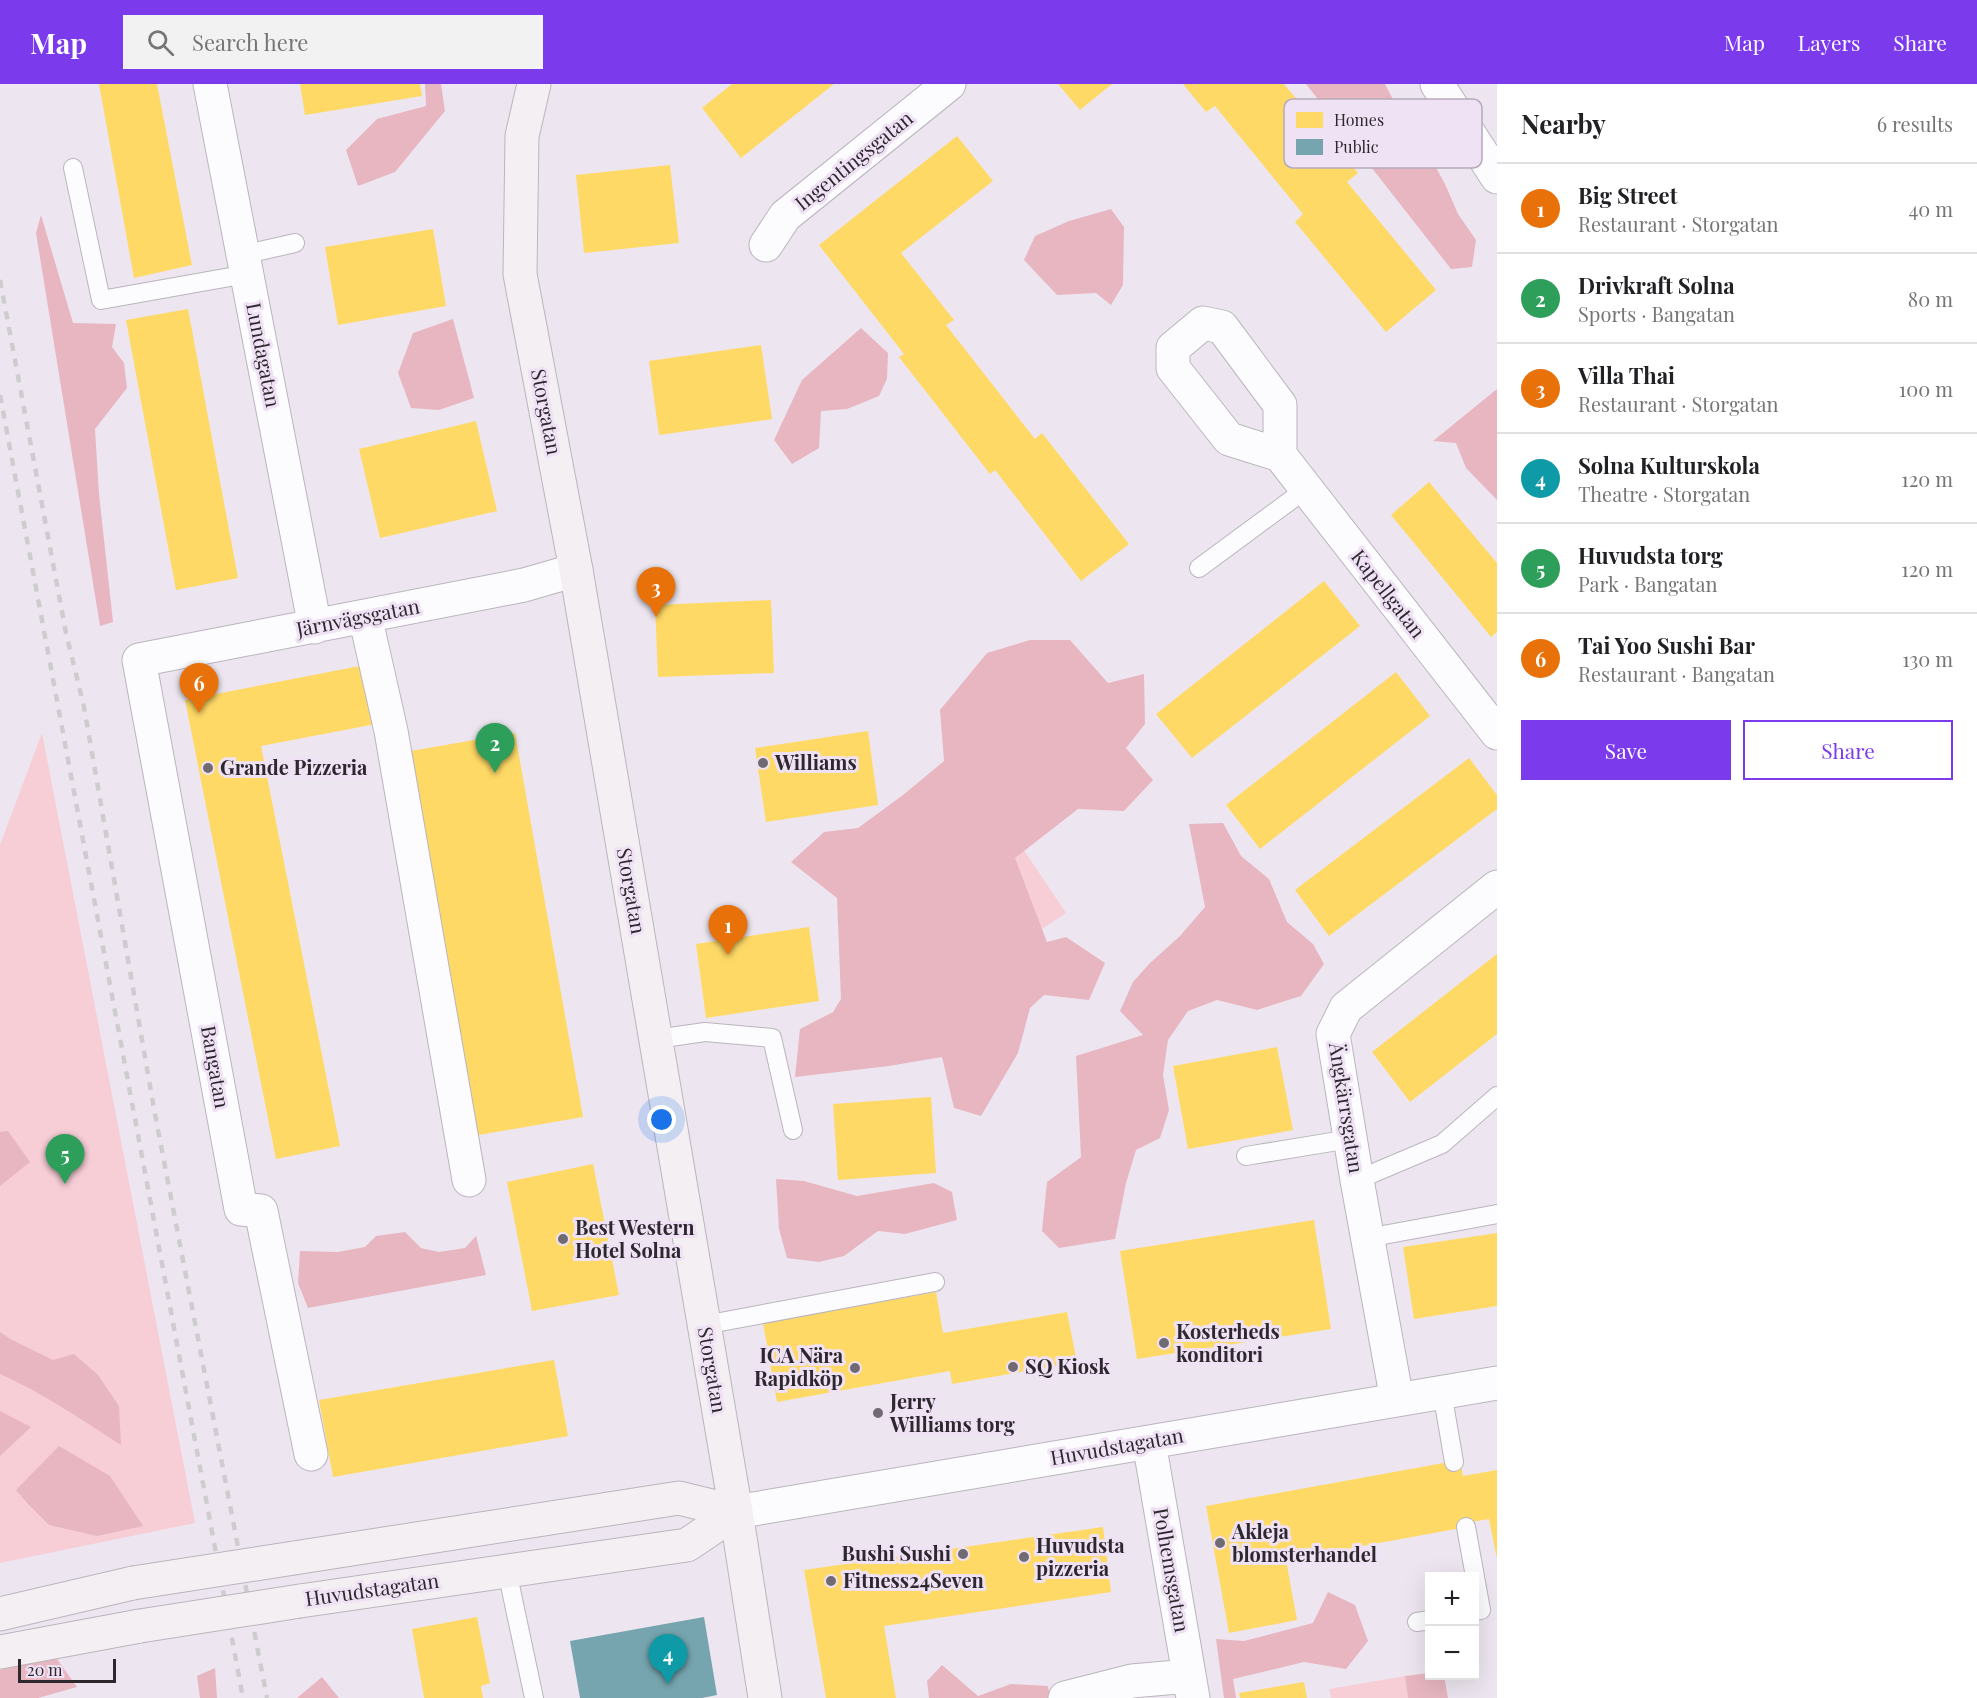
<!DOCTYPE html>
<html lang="en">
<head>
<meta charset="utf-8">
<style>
  body { margin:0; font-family:"Playfair Display",serif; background:#f2f2f2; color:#202124 }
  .controls { position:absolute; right:18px; bottom:18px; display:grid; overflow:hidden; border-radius:0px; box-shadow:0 6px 24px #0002 }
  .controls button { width:54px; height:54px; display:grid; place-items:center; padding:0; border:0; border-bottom:2px solid #e0e0e0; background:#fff; color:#202124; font:30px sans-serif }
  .scale { position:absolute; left:18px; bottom:15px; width:98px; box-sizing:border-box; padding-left:6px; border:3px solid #2d282e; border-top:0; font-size:16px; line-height:21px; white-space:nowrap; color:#2d282e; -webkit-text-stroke:4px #efe2f4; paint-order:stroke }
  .you { position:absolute; left:662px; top:1036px; width:21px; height:21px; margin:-15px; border:4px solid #fff; border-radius:50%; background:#1a73e8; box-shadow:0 0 0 9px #1a73e833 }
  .badge { display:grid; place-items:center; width:39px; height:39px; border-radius:50%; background:#7c3aed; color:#fff; font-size:20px; font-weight:700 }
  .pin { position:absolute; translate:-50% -50px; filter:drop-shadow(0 2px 3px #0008) }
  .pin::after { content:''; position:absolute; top:32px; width:21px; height:18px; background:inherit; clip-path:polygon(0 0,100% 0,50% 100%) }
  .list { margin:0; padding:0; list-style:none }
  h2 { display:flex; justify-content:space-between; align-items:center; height:78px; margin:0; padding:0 24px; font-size:26px }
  h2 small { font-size:20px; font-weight:400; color:#757577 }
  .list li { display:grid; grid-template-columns:39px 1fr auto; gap:18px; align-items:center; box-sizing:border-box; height:90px; padding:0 24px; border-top:2px solid #e0e0e0 }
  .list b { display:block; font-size:22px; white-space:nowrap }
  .list p { margin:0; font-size:20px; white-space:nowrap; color:#757577 }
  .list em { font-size:20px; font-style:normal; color:#757577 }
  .actions { display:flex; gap:12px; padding:18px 24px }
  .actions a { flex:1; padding:14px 0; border:2px solid #7c3aed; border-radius:0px; text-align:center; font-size:21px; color:#7c3aed }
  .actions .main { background:#7c3aed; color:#fff }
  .icon { flex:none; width:33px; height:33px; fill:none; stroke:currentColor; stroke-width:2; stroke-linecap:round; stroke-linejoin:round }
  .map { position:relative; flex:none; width:1497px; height:1614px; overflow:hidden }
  header { display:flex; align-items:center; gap:36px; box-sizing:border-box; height:84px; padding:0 30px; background:#7c3aed; color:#fff }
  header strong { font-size:28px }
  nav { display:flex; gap:33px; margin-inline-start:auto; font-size:21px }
  .search { width:420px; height:54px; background:#f2f2f2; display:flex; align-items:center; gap:15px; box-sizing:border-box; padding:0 21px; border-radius:0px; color:#757577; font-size:22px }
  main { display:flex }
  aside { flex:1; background:#fff }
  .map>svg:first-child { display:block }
</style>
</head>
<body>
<header>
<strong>Map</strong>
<div class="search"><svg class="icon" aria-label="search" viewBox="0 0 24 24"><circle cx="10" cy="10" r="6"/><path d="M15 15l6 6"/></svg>Search here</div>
<nav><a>Map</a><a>Layers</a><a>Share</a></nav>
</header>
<main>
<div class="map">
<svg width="1497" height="1614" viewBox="0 0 1497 1614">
  <rect width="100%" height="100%" fill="#ede6f0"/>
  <!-- green -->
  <path fill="#f7cdd6" d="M42,649l153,790 -195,40v-718z
    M1009,744l57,85 -80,53z
    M1405,1592l3,22h-77l-2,-9z"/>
  <!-- forest -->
  <path fill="#e8b6c1" d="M425,0h16l4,27 -50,61 -37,14 -12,-36 31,-31 49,-13z
    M1306,0h79l17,33 19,23 24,44 13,30 18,26 -4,27 -21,2z
    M1111,125l13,18 -1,58 -12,20 -15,-12 -39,2 -33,-35 11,-24 34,-15z
    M41,131l32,108 43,1 -4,23 12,16 3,25 -32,41 4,65 14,128 -13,4 -64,-393z
    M453,235l21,79 -35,12 -28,-2 -13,-35 15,-40z
    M861,244l27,25 -1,26 -8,17 -32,13 -26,2 -2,37 -27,16 -18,-24 28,-60z
    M1497,305v111l-31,-32 -10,-25 -23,-2z
    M1030,556h40l38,43 36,-9 1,50 -19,24 27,32 -29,31 -46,-2 -63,49 32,84 19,-5 39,26 -16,37 -45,-5 -14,13 -12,45 -37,63 -27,-8 -12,-51 -53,9 -94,11 5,-48 33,-17 8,-13 -4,-101 -46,-36 33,-30 34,-4 45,-33 41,-34 -4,-51 47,-57z
    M1223,739l18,33 28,23 18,43 26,22 11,20 -23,32 -44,14 -40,-10 -29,11 -20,29 -5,35 6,35 -9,28 -24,12 -10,33 -11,56 -56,9 -17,-17 5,-49 34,-25 -5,-101 67,-21 -23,-24 13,-29 16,-18 31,-28 25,-29 -16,-83z
    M8,1047l22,31 -30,24v-54z
    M776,1095l28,2 53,15 77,-13 18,9 5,28 -52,14 -27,-3 -34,25 -25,6 -32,-4 -8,-29z
    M405,1148l16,16 18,4 26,-4 11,-12 10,39 -178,33 -10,-25 2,-32 38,1 27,-5 11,-11z
    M0,1248l12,8 41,20 21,-6 24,21 21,31 2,39c-39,-25 -78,-52 -121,-71z
    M0,1327l31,16 -31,29z
    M59,1362l51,30 33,50 -46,10 -48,-11 -21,-21 -12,-14z
    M1328,1508l27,13 13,36 -22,28 -42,-7 -71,17 3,19h-12l-8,-59 28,2 69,-18z
    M55,1572l22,31 -39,11h-38v-28z
    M942,1581l36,31 33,-12 37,2 2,12h-121l-2,-17z
    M215,1584l2,30h-17l-3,-22z
    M1429,1589l1,3h14l4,22h-40l-3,-22z
    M322,1593l17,21h-42z"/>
  <!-- homes -->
  <path fill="#ffd966" d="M99,0h58l35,181 -58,13z
    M300,0h120l2,12 -117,19z
    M732,0h102l-93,74 -39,-50z
    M1058,0h54l-32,26z
    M1183,0h101l74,89 -11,9 89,108 -50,42 -91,-110 8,-8 -88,-108 -9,6z
    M957,52l36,45 -92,72 53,67 -8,5 89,114 7,-6 87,111 -48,37 -86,-111 -5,4 -91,-117 5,-3 -85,-109z
    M670,81l9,78 -95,10 -8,-78z
    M433,145l13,77 -108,19 -13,-78z
    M188,225l50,269 -62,12 -50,-270z
    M761,261l11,74 -113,16 -10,-74z
    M476,337l21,90 -117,27 -21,-89z
    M1429,398l68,81v69l-6,5 -100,-122z
    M1324,497l36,45 -168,132 -36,-44z
    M771,516l3,73 -116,4 -3,-72z
    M370,580l11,59 -120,23 79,400 -64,13 -91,-459z
    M1396,588l34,44 -170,133 -34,-44z
    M868,647l10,74 -112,17 -11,-74z
    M515,649l68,384 -110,19 -68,-384z
    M1469,674l28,37v14l-168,127 -34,-46z
    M809,843l10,74 -113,17 -10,-74z
    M1497,870v80l-87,68 -38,-50z
    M1277,963l16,83 -105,19 -15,-83z
    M931,1013l5,76 -98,7 -5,-76z
    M593,1080l26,131 -87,16 -25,-129z
    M1314,1136l17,109 -194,30 -17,-108z
    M1497,1149v73l-83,13 -11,-72z
    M936,1208l7,41 124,-21 10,50 -125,22 -2,-13 -173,31 -14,-79z
    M554,1276l14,76 -235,41 -14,-77z
    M1460,1376l3,16 34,-6v89l-8,-40 -18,3 1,4 -186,34 11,60 -68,13 -23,-127z
    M1103,1443l8,65 -227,34 12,72h-70l-22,-128z
    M477,1533l13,66 -9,3 2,12h-59l-12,-69z
    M1304,1598l3,16h-67l-1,-5z"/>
  <!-- public -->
  <path fill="#76a5af" d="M704,1533l13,78 -15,3h-122l-10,-57z"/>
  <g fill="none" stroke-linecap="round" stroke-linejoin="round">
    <!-- lane casing -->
    <g stroke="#bab5bd" stroke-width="20">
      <path id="lane" d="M73,84l28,132 146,-26
        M242,171l53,-12
        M1199,484l107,-79
        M656,955l49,-7 67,6 21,92
        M1246,1072l104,-17
        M1357,1096l85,-36 55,-48
        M1367,1154l130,-24
        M704,1241l231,-43
        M1442,1308l12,70
        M1466,1443l15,83 -7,1
        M507,1487l27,127
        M1417,1538l13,-2"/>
    </g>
    <!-- street casing -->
    <g stroke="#bab5bd" stroke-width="35">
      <path id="street" d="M210,0l105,543
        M1437,0l60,93
        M766,161l19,-29 164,-132
        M1280,371v-50l-58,-78 -19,-4 -30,25v20l56,71 51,16 217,278
        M365,532l26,115 78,449
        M1397,1316l-40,-220 -24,-146 13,-26 151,-121
        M1149,1358l44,256
        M311,1370l-50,-243 -20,-2 -102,-549 385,-75 52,-15
        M736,1428l761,-129
        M1065,1614l67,-17 57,-5"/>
    </g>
    <!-- secondary casing -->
    <g stroke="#bab5bd" stroke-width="35">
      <path id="secondary" d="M534,0l-12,52 -2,138 56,296 160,942 29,186
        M294,1474l385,-60 57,14
        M300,1517l387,-56 49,-33
        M0,1530l133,-31
        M0,1568l140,-26"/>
    </g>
    <!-- lane -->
    <use href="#lane" stroke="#fcfbfd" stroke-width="18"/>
    <!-- street -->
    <use href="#street" stroke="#fcfbfd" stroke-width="33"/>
    <!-- secondary -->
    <use href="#secondary" stroke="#f4eff3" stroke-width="33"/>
    <!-- rail -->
    <path stroke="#cecccf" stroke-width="4.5" stroke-dasharray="8 8" stroke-linecap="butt" d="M0,196l66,353 18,74 70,402 113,589
      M0,311l243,1303"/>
    <!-- secondary-bridge casing -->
    <g stroke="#bab5bd" stroke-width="35" stroke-linecap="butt">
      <path id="secondary-bridge" d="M133,1499l161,-25
        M140,1542l160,-25"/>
    </g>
    <!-- secondary-bridge -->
    <use href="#secondary-bridge" stroke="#f4eff3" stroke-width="33"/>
  </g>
  <!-- markers -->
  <g fill="#706a72" stroke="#efe2f4" stroke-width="2">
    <circle cx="763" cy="679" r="6"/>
    <circle cx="208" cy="684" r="6"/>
    <circle cx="563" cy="1155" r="6"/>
    <circle cx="1164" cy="1259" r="6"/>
    <circle cx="1013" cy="1283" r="6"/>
    <circle cx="855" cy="1284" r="6"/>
    <circle cx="878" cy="1329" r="6"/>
    <circle cx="1220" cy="1459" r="6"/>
    <circle cx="963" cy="1470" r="6"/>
    <circle cx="1024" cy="1473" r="6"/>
    <circle cx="831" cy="1497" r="6"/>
  </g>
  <g text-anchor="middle" stroke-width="6" stroke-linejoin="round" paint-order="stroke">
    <!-- street labels -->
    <g font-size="20" fill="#2d282e" stroke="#efe2f4">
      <text transform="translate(854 77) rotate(-39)" y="7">Ingentingsgatan</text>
      <text transform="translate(263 271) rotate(79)" y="7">Lundagatan</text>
      <text transform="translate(546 328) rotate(79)" y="7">Storgatan</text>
      <text transform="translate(1388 510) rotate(52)" y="7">Kapellgatan</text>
      <text transform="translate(358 534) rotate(-11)" y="7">Järnvägsgatan</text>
      <text transform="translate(631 807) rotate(80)" y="7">Storgatan</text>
      <text transform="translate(215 983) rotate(80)" y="7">Bangatan</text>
      <text transform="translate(1346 1024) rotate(81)" y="7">Ängkärrsgatan</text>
      <text transform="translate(712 1286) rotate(80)" y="7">Storgatan</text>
      <text transform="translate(1117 1363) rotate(-10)" y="7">Huvudstagatan</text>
      <text transform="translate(1171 1486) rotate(80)" y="7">Polhemsgatan</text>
      <text transform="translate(372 1506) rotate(-8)" y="7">Huvudstagatan</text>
    </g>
    <!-- poi labels -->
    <g font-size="20" font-weight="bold" fill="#2d282e" stroke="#efe2f4" text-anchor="start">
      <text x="775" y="686">Williams</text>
      <text x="220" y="691">Grande Pizzeria</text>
      <text x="575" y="1151">Best Western<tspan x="575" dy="23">Hotel Solna</tspan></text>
      <text x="1176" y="1255">Kosterheds<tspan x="1176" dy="23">konditori</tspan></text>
      <text x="843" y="1279" text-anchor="end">ICA Nära<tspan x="843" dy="23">Rapidköp</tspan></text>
      <text x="1025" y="1290">SQ Kiosk</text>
      <text x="890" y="1325">Jerry<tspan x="890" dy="23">Williams torg</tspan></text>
      <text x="1232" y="1455">Akleja<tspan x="1232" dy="23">blomsterhandel</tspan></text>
      <text x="1036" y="1469">Huvudsta<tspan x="1036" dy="23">pizzeria</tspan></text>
      <text x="951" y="1477" text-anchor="end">Bushi Sushi</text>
      <text x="843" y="1504">Fitness24Seven</text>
    </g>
  </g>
  <!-- legend -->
  <rect x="1284" y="15" width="198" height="69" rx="9" fill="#efe2f4" stroke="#b5aab9" stroke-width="1.5"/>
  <rect x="1296" y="28" width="27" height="16" fill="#ffd966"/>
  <rect x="1296" y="55" width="27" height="16" fill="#76a5af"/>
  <g font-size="16" fill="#2d282e">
    <text x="1334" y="42">Homes</text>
    <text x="1334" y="69">Public</text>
  </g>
</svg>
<div class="controls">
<button>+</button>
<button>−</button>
</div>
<div class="scale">20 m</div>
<div class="you"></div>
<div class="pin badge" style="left:728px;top:871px;background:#e8710a">1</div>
<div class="pin badge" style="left:495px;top:689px;background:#2e9e5b">2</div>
<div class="pin badge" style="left:656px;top:533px;background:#e8710a">3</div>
<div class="pin badge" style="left:668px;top:1600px;background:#0f9aa8">4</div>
<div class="pin badge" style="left:65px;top:1100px;background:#2e9e5b">5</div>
<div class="pin badge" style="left:199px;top:629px;background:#e8710a">6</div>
</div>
<aside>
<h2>Nearby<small>6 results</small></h2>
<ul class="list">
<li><span class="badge" style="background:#e8710a">1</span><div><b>Big Street</b><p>Restaurant · Storgatan</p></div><em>40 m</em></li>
<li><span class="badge" style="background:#2e9e5b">2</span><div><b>Drivkraft Solna</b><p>Sports · Bangatan</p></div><em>80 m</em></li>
<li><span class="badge" style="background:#e8710a">3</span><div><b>Villa Thai</b><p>Restaurant · Storgatan</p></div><em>100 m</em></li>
<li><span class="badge" style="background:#0f9aa8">4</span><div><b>Solna Kulturskola</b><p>Theatre · Storgatan</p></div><em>120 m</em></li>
<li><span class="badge" style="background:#2e9e5b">5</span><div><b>Huvudsta torg</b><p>Park · Bangatan</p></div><em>120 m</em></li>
<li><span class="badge" style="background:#e8710a">6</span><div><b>Tai Yoo Sushi Bar</b><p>Restaurant · Bangatan</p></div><em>130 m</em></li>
</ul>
<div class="actions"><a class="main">Save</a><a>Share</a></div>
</aside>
</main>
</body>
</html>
